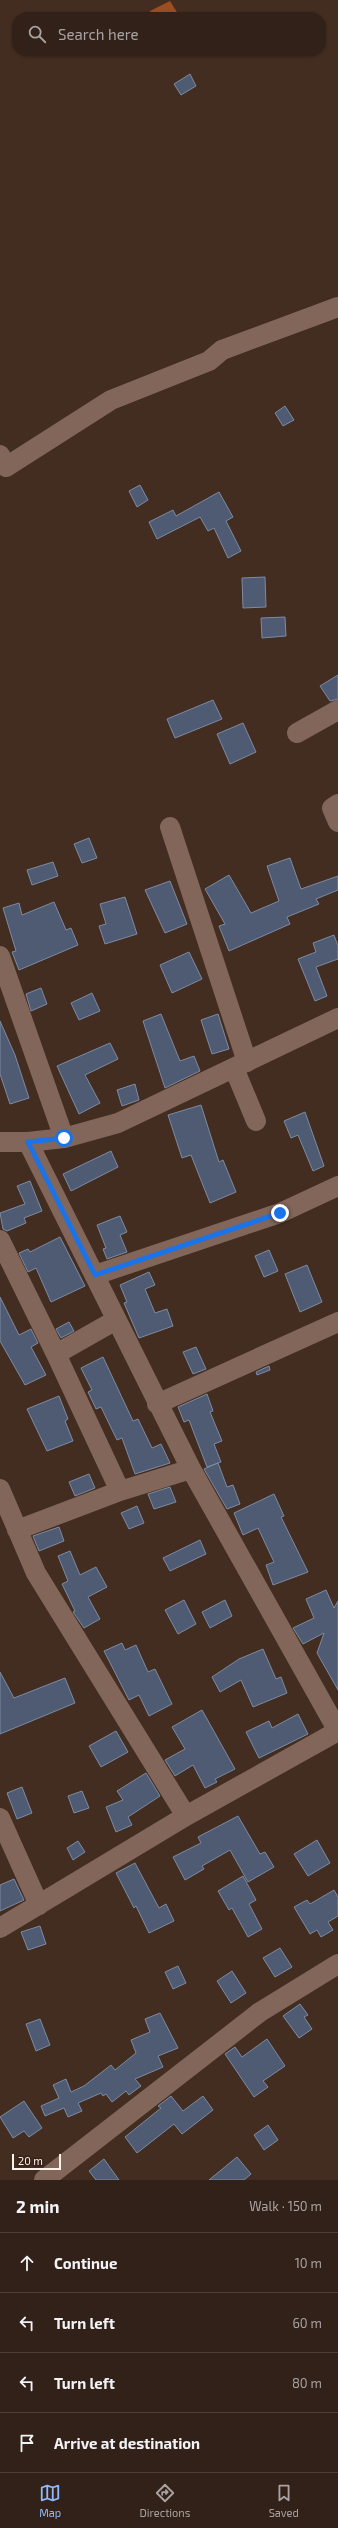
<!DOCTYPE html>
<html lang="en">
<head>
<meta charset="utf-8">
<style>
  body { margin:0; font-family:"Exo 2",sans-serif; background:#3a2921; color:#f1f3f6 }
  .scale { position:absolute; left:12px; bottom:10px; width:49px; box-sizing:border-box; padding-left:4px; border:2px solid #fff2ec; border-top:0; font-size:11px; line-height:14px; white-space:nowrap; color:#fff2ec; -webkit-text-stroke:3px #382217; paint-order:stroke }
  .stop { position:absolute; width:12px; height:12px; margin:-9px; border:3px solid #1a73e8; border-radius:50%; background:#fff }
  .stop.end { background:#1a73e8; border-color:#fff; box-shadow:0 1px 4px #0008 }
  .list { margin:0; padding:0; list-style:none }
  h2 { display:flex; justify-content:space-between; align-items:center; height:52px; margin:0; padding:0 16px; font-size:17px }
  h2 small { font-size:13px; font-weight:400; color:#a8a3a2 }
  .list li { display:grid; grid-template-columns:26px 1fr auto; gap:12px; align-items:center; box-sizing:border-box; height:60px; padding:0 16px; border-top:1px solid #4d3e37 }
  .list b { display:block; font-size:15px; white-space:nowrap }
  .list em { font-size:13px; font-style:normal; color:#a8a3a2 }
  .icon { flex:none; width:22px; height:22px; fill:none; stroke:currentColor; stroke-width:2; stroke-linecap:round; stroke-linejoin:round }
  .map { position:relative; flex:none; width:338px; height:2180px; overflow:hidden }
  .search { position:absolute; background:#322118; box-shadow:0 1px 3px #0004; left:12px; right:12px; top:12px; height:44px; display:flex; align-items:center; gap:10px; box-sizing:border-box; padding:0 14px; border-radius:16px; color:#a8a3a2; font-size:15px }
  .sheet { height:292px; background:#322118 }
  nav { display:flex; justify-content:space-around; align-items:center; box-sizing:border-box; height:56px; border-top:1px solid #4d3e37; background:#322118; font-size:11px; color:#a8a3a2 }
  nav a { display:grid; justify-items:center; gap:2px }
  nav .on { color:#90b8fd }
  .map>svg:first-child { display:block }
</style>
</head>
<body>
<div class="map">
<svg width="338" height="2180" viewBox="0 0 338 2180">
  <rect width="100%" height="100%" fill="#432c20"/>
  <!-- water -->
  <path fill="#9d4e21" d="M170,1l10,16h-28l-2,-6z"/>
  <!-- building -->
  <path fill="#4e5b72" stroke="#7d8ba3" d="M190,74l6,12 -15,9 -7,-11z
    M285,406l9,14 -11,6 -8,-13z
    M140,485l8,15 -11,7 -8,-16z
    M219,492l14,25 -7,4 15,30 -13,7 -14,-30 -6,3 -8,-14 -43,22 -8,-17 24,-12 3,6z
    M265,577l1,30 -23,1 -1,-30z
    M285,617l1,19 -24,2 -1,-20z
    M338,675v24l-8,2 -10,-15z
    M213,700l9,19 -47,19 -8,-19z
    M243,723l13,29 -26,12 -13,-30z
    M89,838l8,20 -15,5 -8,-19z
    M290,858l11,31 37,-13v14l-22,9 3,5 -32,13 3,7 -61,27 -10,-25 6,-2 -20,-35 24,-14 22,38 28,-12 -12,-35z
    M53,862l5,14 -26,9 -5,-15z
    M170,881l17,43 -22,9 -20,-43z
    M125,897l12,37 -32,10 -6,-18 7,-2 -6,-20z
    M54,902l12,28 5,-2 7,17 -59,25 -7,-18 4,-1 -13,-43 16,-5 3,12z
    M334,935l4,11v13l-22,8 11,29 -12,5 -17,-42 18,-7 -3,-9z
    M189,952l13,27 -30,14 -12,-28z
    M41,988l6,16 -16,7 -5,-17z
    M92,993l8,18 -21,9 -8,-17z
    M161,1014l19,47 14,-5 6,15 -35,17 -22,-67z
    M218,1014l11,35 -17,5 -11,-34z
    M0,1021l15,34 14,43 -19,6 -10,-30z
    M110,1043l8,16 -33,16 15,28 -21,11 -22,-48z
    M135,1084l4,16 -17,6 -5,-16z
    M201,1105l18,57 4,-2 13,32 -26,11 -19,-48 -9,3 -14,-43z
    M305,1112l19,54 -11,5 -15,-36 -7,3 -7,-17z
    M111,1151l7,16 -47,24 -8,-17z
    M30,1181l12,30 -18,7 2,5 -19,8 -4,-2 -3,-16 25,-9 -8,-18z
    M120,1216l7,16 -7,3 7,17 -20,7 -4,-10 3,-1 -9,-23z
    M60,1237l25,49 -34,16 -15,-34 -8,4 -9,-19 9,-4 2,3z
    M269,1250l9,21 -14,6 -9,-21z
    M307,1265l15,37 -22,10 -15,-38z
    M149,1272l6,13 -10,4 10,24 12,-4 6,17 -34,12 -15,-35 3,-1 -7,-17z
    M0,1297l19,38 12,-6 7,14 -7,4 15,28 -21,10 -25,-44z
    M69,1322l5,9 -13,7 -5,-9z
    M196,1347l10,22 -13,5 -10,-22z
    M103,1357l30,64 5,-2 14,29 9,-4 9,19 -35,11 -13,-36 -5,2 -16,-33 -5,2 -8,-17 4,-2 -11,-22z
    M269,1366l1,4 -13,5 -1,-3z
    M207,1394l6,17 -3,1 12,29 -8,3 7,18 -14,5 -18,-47 -5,2 -6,-15z
    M59,1396l9,23 -3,2 8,20 -26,10 -20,-42z
    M218,1463l9,24 6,-2 7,19 -13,5 -23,-40z
    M89,1474l6,14 -20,8 -6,-14z
    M170,1487l6,15 -22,7 -6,-15z
    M274,1494l10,22 -3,1 27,55 -35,13 -7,-20 8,-3 -16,-34 -15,7 -9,-22z
    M137,1506l7,17 -15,6 -8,-16z
    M59,1527l5,14 -25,10 -6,-15z
    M200,1540l6,14 -36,17 -7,-13z
    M70,1551l10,24 16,-8 11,20 -19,10 12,22 -16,9 -11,-16 2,-1 -13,-27 6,-3 -10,-25z
    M326,1590l8,18 4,-7v89l-21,-37 7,-20 -21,11 -10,-16 21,-10 -8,-19z
    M184,1600l12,24 -18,10 -13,-24z
    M225,1600l7,16 -22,12 -8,-16z
    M122,1643l3,7 11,-5 12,27 7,-3 17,35 -23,12 -10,-21 -10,5 -25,-49z
    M263,1649l13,30 5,-2 6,16 -34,14 -12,-27 -21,12 -8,-15 27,-18z
    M0,1672l14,26 51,-20 10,25 -75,31z
    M202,1710l33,59 -20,10 2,3 -12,6 -12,-23 -18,11 -10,-16 20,-11 -13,-22z
    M298,1714l10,20 -49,24 -13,-26 23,-11 3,7z
    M116,1731l12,21 -27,15 -12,-21z
    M146,1773l14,23 -32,21 4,8 -16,7 -10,-25 17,-7 -6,-9z
    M22,1787l10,26 -15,6 -10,-26z
    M82,1791l7,17 -15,5 -6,-17z
    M238,1816l22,38 5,-2 9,15 -26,15 -18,-32 -28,16 2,3 -19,11 -12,-23 28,-14 -3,-6z
    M317,1840l13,23 -22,13 -14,-22z
    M78,1841l7,11 -12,8 -6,-12z
    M135,1863l24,45 7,-4 8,17 -25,12 -13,-27 -2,2 -18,-35z
    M243,1876l13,24 -7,4 13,25 -14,8 -16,-29 -3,2 -11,-19z
    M14,1879l10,21 -24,11v-26z
    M334,1890l4,7v19l-10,6 5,8 -12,7 -4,-7 -7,4 -16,-27 13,-7 3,4z
    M40,1926l6,18 -18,6 -7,-18z
    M280,1948l12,19 -17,10 -12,-19z
    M178,1966l8,17 -13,6 -8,-17z
    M232,1971l14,22 -15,10 -14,-22z
    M300,2004l8,11 -4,2 8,12 -13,9 -16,-22z
    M160,2013l18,35 -20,8 5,11 -28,12 6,7 -12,9 -3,-4 -14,11 -6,-8 -3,2 -2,-3 -23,10 4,8 -14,6 -4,-9 -19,8 -4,-10 18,-8 -6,-13 13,-6 5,13 13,-6 27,-21 4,5 21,-17 -5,-13 19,-8 -5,-13z
    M40,2019l10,26 -14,6 -10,-27z
    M267,2039l18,27 -22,15 5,6 -14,10 -29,-43 10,-7 7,10z
    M171,2096l12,15 20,-15 10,14 -31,24 -8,-10 -37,29 -12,-16 36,-29 -3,-2z
    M24,2101l18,27 -13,9 -5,-6 -11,7 -13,-21z
    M268,2125l10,15 -14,10 -10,-15z
    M237,2157l14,17 -7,6h-35z
    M104,2159l15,21h-23l-7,-9z"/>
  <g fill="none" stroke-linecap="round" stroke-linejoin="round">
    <!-- street -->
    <path stroke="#816659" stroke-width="20" d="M0,455l6,12 105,-67 98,-39 13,-11 116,-43
      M297,733l41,-23
      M338,804l-6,4 6,14
      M170,827l77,235
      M0,956l64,182
      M234,1068l22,53
      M0,1142h28l163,327 147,262
      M28,1142l36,-4 54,-15 220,-105
      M0,1240l56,114 60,-34
      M95,1275l185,-62 58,-27
      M157,1404l181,-82
      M0,1489l36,84 150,243
      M120,1491l71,-22
      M17,1530l103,-39 -64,-137
      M0,1818l39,87
      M0,1928l186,-112 152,-85
      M44,2180l216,-168 78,-48"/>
  </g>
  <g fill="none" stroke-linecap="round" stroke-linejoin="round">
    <!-- route -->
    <path stroke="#1a73e8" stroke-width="5" d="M64,1138l-36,4 67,133 185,-62"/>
  </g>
</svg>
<div class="scale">20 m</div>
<div class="stop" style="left:64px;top:1138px"></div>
<div class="stop end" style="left:280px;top:1213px"></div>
<div class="search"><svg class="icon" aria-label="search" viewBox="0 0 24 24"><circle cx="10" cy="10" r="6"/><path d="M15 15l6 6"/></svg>Search here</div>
</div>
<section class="sheet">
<h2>2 min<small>Walk · 150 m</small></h2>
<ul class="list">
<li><svg class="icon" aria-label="ahead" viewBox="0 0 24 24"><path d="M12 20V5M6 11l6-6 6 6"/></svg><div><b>Continue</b></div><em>10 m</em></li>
<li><svg class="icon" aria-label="left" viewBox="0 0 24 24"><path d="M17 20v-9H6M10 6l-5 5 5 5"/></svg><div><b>Turn left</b></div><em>60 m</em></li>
<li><svg class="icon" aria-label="left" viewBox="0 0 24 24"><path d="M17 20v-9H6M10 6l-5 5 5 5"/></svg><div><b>Turn left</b></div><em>80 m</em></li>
<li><svg class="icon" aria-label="arrive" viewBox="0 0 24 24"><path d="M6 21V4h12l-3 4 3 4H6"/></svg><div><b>Arrive at destination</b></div></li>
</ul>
</section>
<nav>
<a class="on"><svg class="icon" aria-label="map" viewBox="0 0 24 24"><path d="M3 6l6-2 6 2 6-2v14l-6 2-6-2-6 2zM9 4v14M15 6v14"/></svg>Map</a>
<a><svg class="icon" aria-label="directions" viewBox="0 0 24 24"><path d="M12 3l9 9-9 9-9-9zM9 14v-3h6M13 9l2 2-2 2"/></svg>Directions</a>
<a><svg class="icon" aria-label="saved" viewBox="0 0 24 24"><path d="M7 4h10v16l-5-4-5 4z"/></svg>Saved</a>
</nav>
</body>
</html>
